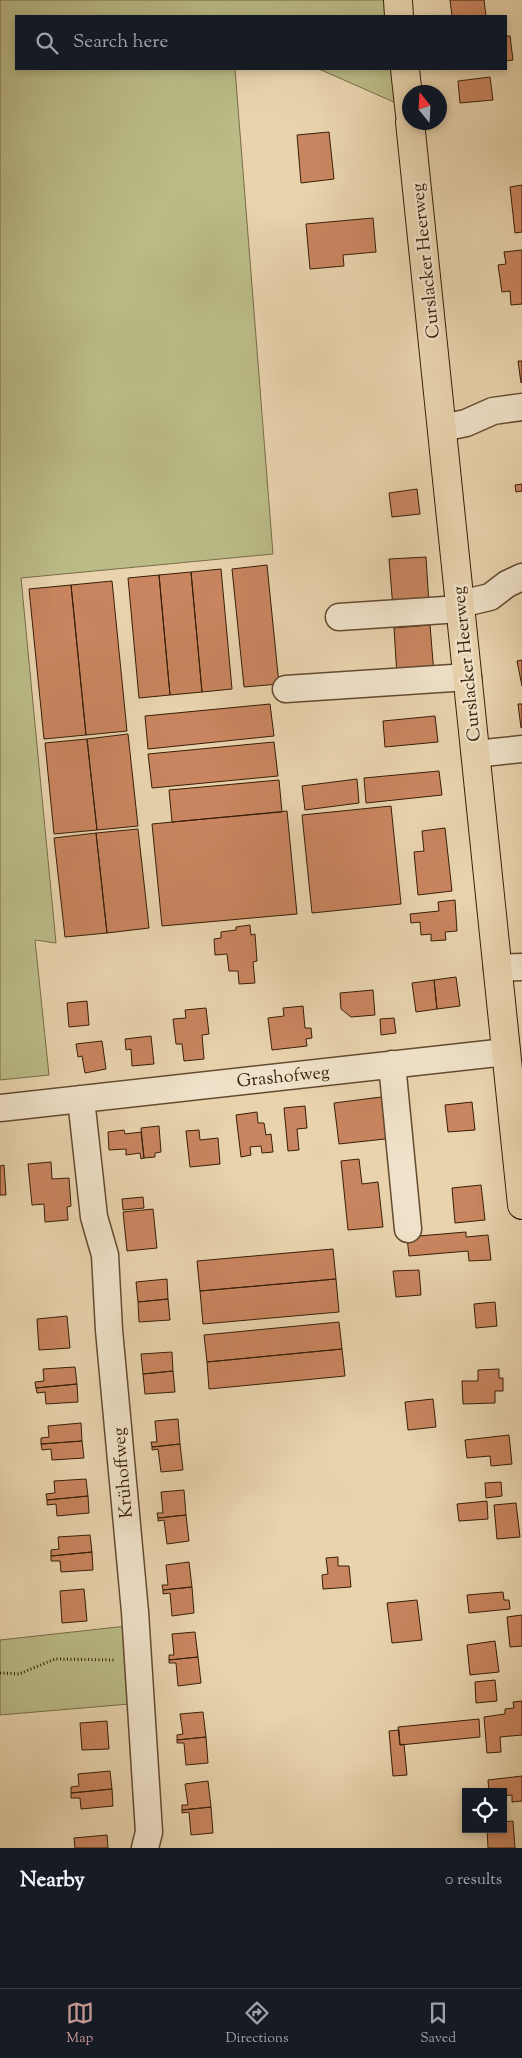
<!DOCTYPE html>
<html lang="en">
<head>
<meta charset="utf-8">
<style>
  body { margin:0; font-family:"Sorts Mill Goudy",serif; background:#20242c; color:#f1f3f6 }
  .controls { position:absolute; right:15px; bottom:15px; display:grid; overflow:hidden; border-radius:0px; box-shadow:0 2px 8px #0003 }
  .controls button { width:45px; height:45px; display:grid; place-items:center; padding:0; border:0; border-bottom:1px solid #363941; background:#171b24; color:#f1f3f6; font:25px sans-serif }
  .compass { position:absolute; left:402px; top:85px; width:45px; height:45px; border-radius:50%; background:#171b24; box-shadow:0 2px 8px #0003; rotate:342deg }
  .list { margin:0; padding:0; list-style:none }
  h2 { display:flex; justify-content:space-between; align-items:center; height:65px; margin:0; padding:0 20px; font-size:21px }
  h2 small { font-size:16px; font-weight:400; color:#9ea1a6 }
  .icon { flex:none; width:28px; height:28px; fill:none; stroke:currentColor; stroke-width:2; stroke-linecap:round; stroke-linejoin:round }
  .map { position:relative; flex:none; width:522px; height:1848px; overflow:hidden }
  .search { position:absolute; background:#171b24; box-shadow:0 2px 8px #0003; left:15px; right:15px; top:15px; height:55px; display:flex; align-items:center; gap:12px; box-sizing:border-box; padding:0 18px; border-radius:0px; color:#9ea1a6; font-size:19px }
  .sheet { height:140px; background:#171b24 }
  nav { display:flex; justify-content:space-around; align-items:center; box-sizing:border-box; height:70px; border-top:1px solid #363941; background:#171b24; font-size:14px; color:#9ea1a6 }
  nav a { display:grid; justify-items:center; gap:2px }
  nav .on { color:#c59692 }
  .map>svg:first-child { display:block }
</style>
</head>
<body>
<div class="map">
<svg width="522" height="1848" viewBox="0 0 522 1848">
  <rect width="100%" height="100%" fill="#e8d3ad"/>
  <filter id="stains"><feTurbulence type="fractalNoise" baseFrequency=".004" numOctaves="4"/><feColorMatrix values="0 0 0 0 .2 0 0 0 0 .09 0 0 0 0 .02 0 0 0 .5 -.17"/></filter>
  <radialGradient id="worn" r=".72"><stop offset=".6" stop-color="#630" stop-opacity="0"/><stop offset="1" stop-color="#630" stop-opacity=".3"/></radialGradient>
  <!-- green -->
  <path fill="#babb87" stroke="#786c47" d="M0,0h385l2,16h-371v53h219l38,485 -252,24 35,365 -21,-3 14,135 -49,5z
    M319,69h73l4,34z
    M136,1625l5,78 -141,12v-75z"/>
  <!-- building -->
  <path fill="#c9855f" stroke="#371e07" d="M450,0h34l2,16h-34z
    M506,36h4l3,24 -7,1z
    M490,77l3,23 -33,3 -2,-22z
    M329,132l5,47 -33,4 -4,-48z
    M522,185v47l-7,1 -5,-46z
    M373,218l3,34 -33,3 1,11 -34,3 -4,-45z
    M522,250v54l-11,1 -1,-14 -8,1 -4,-27 8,-1 -2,-12z
    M518,361h4v21l-1,1z
    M522,484v7l-6,1 -1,-7z
    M417,489l3,25 -28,3 -3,-24z
    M426,557l3,48 -36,3 -4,-49z
    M267,565l12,119 -35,3 -12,-118z
    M221,569l11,120 -30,3 -11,-120z
    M191,572l11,120 -32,3 -11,-120z
    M159,575l11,120 -31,3 -11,-120z
    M112,581l15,150 -41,4 -15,-150z
    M71,585l15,150 -42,4 -15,-150z
    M430,625l4,49 -37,2 -3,-48z
    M522,660v26l-5,-25z
    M270,704l4,32 -126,13 -3,-33z
    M518,704h4v23l-1,1z
    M435,716l3,26 -53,5 -2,-26z
    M128,734l10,92 -41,4 -10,-91z
    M87,739l10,91 -43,4 -9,-91z
    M274,742l4,34 -126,12 -4,-34z
    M439,771l3,24 -76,8 -2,-25z
    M357,779l2,24 -54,7 -3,-24z
    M279,780l3,32 -110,10 -3,-32z
    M391,806l10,98 -89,9 -10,-98z
    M287,811l10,103 -135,12 -10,-102z
    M445,828l7,63 -34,4 -4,-43 10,-1 -2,-20z
    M138,829l11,99 -42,5 -11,-100z
    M96,833l11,100 -42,4 -11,-99z
    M455,900l2,31 -12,1 1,8 -15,1v-7l-10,1 -1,-13 -9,1 -1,-9 29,-3 -1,-9z
    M250,925l1,10 4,-1 2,27 -4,1 2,21 -16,1 -1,-13h-9l-2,-17 -12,1 -1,-16 7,-1v-6l15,-2v-3z
    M456,977l4,29 -23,3 -3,-29z
    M434,980l3,29 -21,3 -4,-29z
    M373,990l2,25 -24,2 -10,-8 -1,-16z
    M87,1001l2,24 -20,2 -2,-24z
    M303,1006l2,22h6l1,10 -6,1 1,7 -35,4 -4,-32 16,-2 -1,-8z
    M206,1008l3,26 -7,1 2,24 -20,2 -2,-17h-6l-3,-25 13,-1 -1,-8z
    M394,1018l2,15 -15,2 -1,-16z
    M151,1036l3,28 -22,2 -1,-17 -5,1 -1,-11z
    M102,1041l4,28 -21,4 -3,-17 -4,1 -2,-13z
    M389,1096l5,42 -55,6 -5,-41z
    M472,1102l3,28 -27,2 -3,-27z
    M305,1106l2,22 -10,1 2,21 -11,1 -4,-43z
    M257,1112l1,11h6l2,12 5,-1 2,18 -11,1 -1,-7 -11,1 1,8 -10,2 -5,-42z
    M159,1126l2,26 -6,1v4l-11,1 -3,-30z
    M124,1130l1,4 16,-2 3,26 -3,1 -1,-6 -14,2v-6l-17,1 -1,-18z
    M199,1130l1,10 18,-2 2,26 -30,3 -4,-36z
    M359,1159l3,25 16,-2 5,45 -35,3 -7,-69z
    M51,1162l1,17 17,-1 2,28 -4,1 1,13 -23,2 -1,-18 -12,1 -4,-41z
    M4,1165l2,30h-6v-29z
    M481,1185l4,35 -30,3 -3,-35z
    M143,1197l1,11 -21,2 -1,-11z
    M153,1209l4,39 -30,3 -4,-39z
    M466,1232v5l22,-2 3,25 -22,1 -1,-10 -59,5 -2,-19z
    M333,1249l3,30 -136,12 -3,-30z
    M419,1270l2,25 -25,2 -3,-26z
    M167,1279l1,20 -30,3 -2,-20z
    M336,1279l3,33 -136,12 -3,-33z
    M168,1299l2,21 -31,2 -1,-20z
    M495,1302l2,24 -21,2 -2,-24z
    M67,1316l3,32 -31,2 -2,-31z
    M339,1322l3,27 -135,13 -3,-27z
    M342,1349l3,27 -136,13 -2,-27z
    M172,1352l1,19 -30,3 -2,-20z
    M75,1367l2,17 -41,4 -1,-6 9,-1 -1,-12z
    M499,1369v9h4v13h-8v12l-32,1 -1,-23h16v-11z
    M173,1371l2,21 -30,2 -2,-20z
    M77,1384l1,18 -32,2 -1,-12 -8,1 -1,-5z
    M433,1399l3,28 -28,3 -3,-28z
    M178,1419l2,25 -28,3 -1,-5h6l-2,-21z
    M81,1423l1,18 -41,3v-6l8,-1 -1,-11z
    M509,1435l3,29 -21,2 -1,-10 -23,2 -2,-18z
    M82,1441l2,17 -32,2 -1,-11 -9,1 -1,-6z
    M180,1444l3,26 -22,2 -3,-23 -6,1v-3z
    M86,1479l2,17 -41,4 -1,-6 9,-1 -1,-12z
    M501,1482l1,14 -16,2 -1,-15z
    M184,1490l2,25 -28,3 -1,-5h6l-2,-21z
    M88,1496l1,17 -32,3 -1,-12 -9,1v-5z
    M487,1501l1,18 -29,2 -2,-17z
    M516,1503l4,34 -23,2 -3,-34z
    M186,1515l3,26 -22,3 -3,-24 -6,1v-3z
    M90,1535l2,17 -41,4v-6l8,-1 -1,-12z
    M92,1552l1,18 -32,2 -1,-11h-9v-5z
    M338,1557v9h11l2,21 -28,2 -1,-14 6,-1 -2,-16z
    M189,1562l3,25 -29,3 -1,-5h6l-2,-20z
    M192,1587l2,26 -22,3 -2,-23 -7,1v-4z
    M84,1589l3,32 -25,2 -2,-32z
    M503,1592l1,8h5l1,9 -41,4 -2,-18z
    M417,1600l5,40 -30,3 -5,-40z
    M522,1615v31l-12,1 -3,-30z
    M195,1632l3,25 -29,3v-5h5l-2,-21z
    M495,1641l4,31 -29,3 -3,-30z
    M198,1657l3,26 -23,3 -2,-23h-7v-3z
    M495,1680l2,21 -21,2 -1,-21z
    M522,1701v34l-22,2 1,15 -14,1 -3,-36 21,-3v-5l9,-1 -1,-6z
    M203,1712l3,25 -29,3v-5l6,-1 -3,-20z
    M479,1719l1,18 -80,8 -2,-18z
    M107,1721l2,28 -27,1 -2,-27z
    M399,1730l1,15 4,-1 3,31 -14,1 -4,-45z
    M206,1737l2,26 -22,2 -2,-22h-7v-3z
    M110,1771l2,18 -41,4v-6l8,-1 -1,-12z
    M522,1776v25l-10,1v-7l-9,1v-4h-14l-1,-12z
    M208,1781l3,26 -29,3v-5h6l-3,-21z
    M112,1789l1,17 -32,3 -1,-11h-9v-5z
    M211,1807l2,26 -22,2 -2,-23 -7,1v-3z
    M513,1821l2,27h-27l-1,-19h16v-7z
    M107,1835l1,13h-33l-1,-10z"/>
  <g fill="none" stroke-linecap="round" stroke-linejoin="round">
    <!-- minor casing -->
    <g stroke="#634b30" stroke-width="29">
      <path id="minor" d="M442,428l24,-5 27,-12 29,-4
        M460,604l30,-7 17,-13 15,-7
        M339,617l121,-8
        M286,689l182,-12
        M475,754l47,-5
        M497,968l25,-1
        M392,1064l16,165
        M81,1099l13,118 11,38 4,75 26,282 14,220 -4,16
        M0,1108l506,-56"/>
    </g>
    <!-- major casing -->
    <g stroke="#371e07" stroke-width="30">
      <path id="major" d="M398,0l1,16
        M405,69l5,46
        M410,122l112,1083"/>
    </g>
    <!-- path -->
    <path stroke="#371e07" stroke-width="3" stroke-dasharray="1 2.5" stroke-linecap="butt" d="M0,1673l19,1 36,-15 61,1"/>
    <!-- minor -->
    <use href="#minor" stroke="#f0e2ca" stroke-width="26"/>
    <!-- major -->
    <use href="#major" stroke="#e8d3ad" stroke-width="28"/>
  </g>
  <g text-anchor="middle" stroke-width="5" stroke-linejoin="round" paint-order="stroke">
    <!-- street labels -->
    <g font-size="18" fill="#371e07" stroke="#f0e2ca">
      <text transform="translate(425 261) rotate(-96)" y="6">Curslacker Heerweg</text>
      <text transform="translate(466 664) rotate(-96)" y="6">Curslacker Heerweg</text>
      <text transform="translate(283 1076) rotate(-6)" y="6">Grashofweg</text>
      <text transform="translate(122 1473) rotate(-95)" y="6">Krühoffweg</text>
    </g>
  </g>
  <rect width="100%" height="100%" filter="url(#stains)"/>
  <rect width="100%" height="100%" fill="url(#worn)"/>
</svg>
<div class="controls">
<button><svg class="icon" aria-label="locate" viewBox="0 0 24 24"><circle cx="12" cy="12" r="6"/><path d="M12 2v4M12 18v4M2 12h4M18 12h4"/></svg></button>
</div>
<svg class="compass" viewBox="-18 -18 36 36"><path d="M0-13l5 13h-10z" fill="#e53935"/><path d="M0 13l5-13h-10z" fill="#9ea1a6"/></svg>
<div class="search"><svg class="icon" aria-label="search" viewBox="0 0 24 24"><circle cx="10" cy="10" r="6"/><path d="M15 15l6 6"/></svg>Search here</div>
</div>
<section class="sheet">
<h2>Nearby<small>0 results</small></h2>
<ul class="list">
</ul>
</section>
<nav>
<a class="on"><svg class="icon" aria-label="map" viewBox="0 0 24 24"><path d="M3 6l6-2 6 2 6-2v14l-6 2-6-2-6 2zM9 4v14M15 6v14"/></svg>Map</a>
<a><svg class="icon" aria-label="directions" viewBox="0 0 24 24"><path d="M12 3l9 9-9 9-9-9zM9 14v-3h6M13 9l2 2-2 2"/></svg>Directions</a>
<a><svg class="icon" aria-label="saved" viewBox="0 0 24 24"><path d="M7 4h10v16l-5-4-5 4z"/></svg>Saved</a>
</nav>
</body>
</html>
